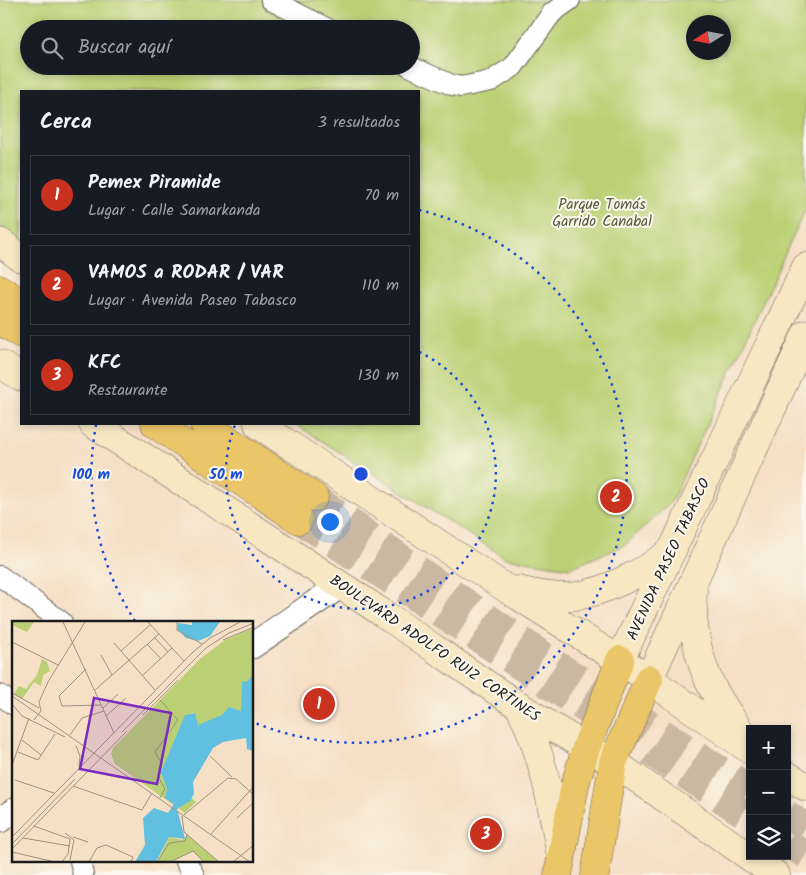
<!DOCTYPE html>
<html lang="es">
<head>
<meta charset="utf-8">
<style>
  body { margin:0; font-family:Kalam,sans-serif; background:#242831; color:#f1f3f6 }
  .controls { position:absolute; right:15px; bottom:15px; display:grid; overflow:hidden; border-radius:0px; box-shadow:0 2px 8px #0003 }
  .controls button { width:45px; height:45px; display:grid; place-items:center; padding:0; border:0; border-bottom:1px solid #363941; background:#171b24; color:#f1f3f6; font:25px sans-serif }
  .compass { position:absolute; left:686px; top:15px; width:45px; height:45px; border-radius:50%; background:#171b24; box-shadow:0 2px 8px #0003; rotate:259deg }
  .you { position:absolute; left:329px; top:521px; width:18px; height:18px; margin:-12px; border:4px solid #fff; border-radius:50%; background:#1a73e8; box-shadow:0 0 0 8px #1a73e833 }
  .badge { display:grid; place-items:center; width:32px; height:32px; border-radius:50%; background:#c8321e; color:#fff; font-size:16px; font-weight:700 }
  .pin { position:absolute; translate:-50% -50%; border:2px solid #fff; box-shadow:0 1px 5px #0006 }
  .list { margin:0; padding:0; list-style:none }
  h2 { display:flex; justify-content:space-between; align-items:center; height:65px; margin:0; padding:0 20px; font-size:21px }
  h2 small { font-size:16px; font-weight:400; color:#9ea1a6 }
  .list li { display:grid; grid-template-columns:32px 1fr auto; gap:15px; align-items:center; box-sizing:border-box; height:80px; margin:0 10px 10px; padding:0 10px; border:1px solid #363941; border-radius:0px }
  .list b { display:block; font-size:19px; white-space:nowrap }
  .list p { margin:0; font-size:16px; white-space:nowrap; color:#9ea1a6 }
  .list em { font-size:16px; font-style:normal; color:#9ea1a6 }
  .icon { flex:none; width:28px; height:28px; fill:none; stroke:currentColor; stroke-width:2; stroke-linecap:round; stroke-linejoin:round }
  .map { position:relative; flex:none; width:806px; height:875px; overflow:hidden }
  .search { position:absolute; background:#171b24; box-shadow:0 2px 8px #0003; left:20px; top:20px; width:400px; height:55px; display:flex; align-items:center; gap:12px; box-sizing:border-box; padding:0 18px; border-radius:28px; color:#9ea1a6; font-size:19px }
  .panel { position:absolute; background:#171b24; box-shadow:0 2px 8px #0003; left:20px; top:90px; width:400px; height:335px; border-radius:0px }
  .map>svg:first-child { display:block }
</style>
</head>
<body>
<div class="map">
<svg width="806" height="875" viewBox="0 0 806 875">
  <rect width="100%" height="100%" fill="#fbf7ec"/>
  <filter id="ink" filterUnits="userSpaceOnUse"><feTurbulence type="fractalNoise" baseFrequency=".02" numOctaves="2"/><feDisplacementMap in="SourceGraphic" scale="10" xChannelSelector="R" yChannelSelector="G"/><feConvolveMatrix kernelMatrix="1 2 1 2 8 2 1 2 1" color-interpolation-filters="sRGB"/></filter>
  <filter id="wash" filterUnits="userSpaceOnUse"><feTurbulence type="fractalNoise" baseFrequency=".0096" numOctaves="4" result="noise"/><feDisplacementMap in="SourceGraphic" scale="20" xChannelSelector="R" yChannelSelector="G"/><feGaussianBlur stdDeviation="1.12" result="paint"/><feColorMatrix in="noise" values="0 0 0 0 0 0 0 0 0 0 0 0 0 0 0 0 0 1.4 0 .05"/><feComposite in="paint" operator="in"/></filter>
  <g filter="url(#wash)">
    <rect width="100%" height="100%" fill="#f5dfc5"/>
    <!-- green -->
    <path fill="#bbd074" stroke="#6c7648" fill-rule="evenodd" d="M0,0h806v208l-134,293 -47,44 -55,23 -64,-10 -211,-134h124v-333h-398v150l-21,-15zM694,22h30v30h-30zM29,29h382v37h-382z"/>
  </g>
  <g filter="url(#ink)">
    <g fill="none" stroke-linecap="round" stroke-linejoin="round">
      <!-- trunk-tunnel -->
      <path stroke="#cab8a3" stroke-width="28" stroke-dasharray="28 14" stroke-linecap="butt" d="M314,497l119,83 123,84 194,125
        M299,520l451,298
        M787,814l19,13
        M787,843l19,12"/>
      <!-- minor casing -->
      <g stroke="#686057" stroke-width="22">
        <path id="minor" d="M271,0l57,29
          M409,66l43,19 9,2 30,-6 22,-14 39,-54 18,-13
          M0,576l62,46
          M0,695l14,10
          M80,861l3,14
          M186,861l8,14"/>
      </g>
      <!-- tertiary casing -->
      <g stroke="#686057" stroke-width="27">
        <path id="tertiary" d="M252,646l89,-61
          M0,820l14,-9"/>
      </g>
      <!-- secondary casing -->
      <g stroke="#686057" stroke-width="29">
        <path id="secondary" d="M0,242l21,16
          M0,364l21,13
          M93,424c98,64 197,127 294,192 74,50 147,104 226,146l163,113
          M258,424l246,163 145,92 101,71
          M518,590c19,4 39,9 58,6 28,-4 76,-27 97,-47
          M693,590c-2,32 4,68 19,97 10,18 22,35 33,52
          M620,660l186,-393
          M649,679l157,-345
          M519,705c25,52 32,96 42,152
          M787,775l19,12"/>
      </g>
      <!-- primary casing -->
      <g stroke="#686057" stroke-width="29">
        <path id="primary" d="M558,875l17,-90 11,-37 34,-88
          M595,875l18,-113 36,-83"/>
      </g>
      <!-- trunk casing -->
      <g stroke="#686057" stroke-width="29">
        <path id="trunk" d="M0,289l21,14
          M0,320l21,14
          M155,424l144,96
          M204,424l110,73"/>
      </g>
      <!-- minor -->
      <use href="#minor" stroke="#fff" stroke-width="20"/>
      <!-- tertiary -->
      <use href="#tertiary" stroke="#fff" stroke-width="25"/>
      <!-- secondary -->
      <use href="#secondary" stroke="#f7e8c3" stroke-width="28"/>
      <!-- primary -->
      <use href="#primary" stroke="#eac669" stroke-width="28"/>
      <!-- trunk -->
      <use href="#trunk" stroke="#eac669" stroke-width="28"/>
    </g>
  </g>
  <!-- distance rings -->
  <g fill="none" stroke="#1d4ed8" stroke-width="2.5" stroke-dasharray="2.5 5">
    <path d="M419 352A135 135 0 1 1 235 425"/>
    <path d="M135 621A270 270 0 0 1 96 425M419 210A270 270 0 1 1 253 722"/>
  </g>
  <g text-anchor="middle" stroke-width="4" stroke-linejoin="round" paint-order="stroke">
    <!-- park labels -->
    <g font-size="15" fill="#545b3b" stroke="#fbf7ec">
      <text x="602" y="209">Parque Tomás<tspan x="602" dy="17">Garrido Canabal</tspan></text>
    </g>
    <!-- street labels -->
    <g font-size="15" fill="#1c1c1c" stroke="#fbf7ec">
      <text transform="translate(668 559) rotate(-65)" y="5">AVENIDA PASEO TABASCO</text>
      <text transform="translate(435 648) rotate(34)" y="5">BOULEVARD ADOLFO RUIZ CORTINES</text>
    </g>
  </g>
  <!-- overview -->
  <g transform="translate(12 621)">
    <rect width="241" height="241" fill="#f5dfc5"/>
    <path d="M0,1h22l-7,10 -15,-7zM241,7v49l-8,32 -47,17 -4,-14 -5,3 2,82 5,5 -11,11 -70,-49 -4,-10 2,-6 87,-89 25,-19zM30,38l5,3 3,9 -7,4 -2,11 -7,-4 -12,17 -8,-5 5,-8 7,3 11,-14zM175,214l32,27h-15l-11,-11 -23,11h-13l12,-25 13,3z" fill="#bbd074"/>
    <path d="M180,1h28l-10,14 -12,5 -12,-3 -9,-9 1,-6 14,2zM241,53v77l-6,-2 -1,-11 -23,4 -10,6 -20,34 1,12 -4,7 -13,8 8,30 -16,-2 -13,25h-21l10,-17 -2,-27 11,-10 14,5 6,-9 -9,-6 2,-9 -6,-17 24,-57 10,-2 3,12 24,-10 7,-8 12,4 1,-29 6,-1z" fill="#61c0e0"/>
    <path fill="none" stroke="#9e9181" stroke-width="1" d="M51,1l51,111M136,1l36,39M165,1v8l25,14M142,16l14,15M211,19l31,-13M0,21l46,23M102,22l41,47M135,23l14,15M109,30l30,-27M89,34l11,20M74,48l-27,27 3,10 39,-1M131,54l29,-27M83,69l64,-56M0,72l27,15M0,75l238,166M148,79l18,20 -23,32 7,12 -3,14 6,11 -5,9M0,83l10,12 43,21M91,87l15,-14M131,94l35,-35M94,95l20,-18M22,99l7,-9 -2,-9 9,-20 37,-60M110,111l84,-84 23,-15 25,-10M58,114l12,-17 22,-7M10,119l19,15M64,125l4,10 -1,11M6,131l20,8 17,-26M198,135l22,21M0,144l17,-47M3,159l39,13M61,165l69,24 10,-17M172,194l44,-37 8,1 18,16M170,195l2,16 35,30M225,197l17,-16M22,205l36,13 -2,15 -6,8M53,212l9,7 -4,20M199,213l43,-48M0,216l181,-185 17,-14 30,-16M61,216l15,5M11,217l47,8M0,223l63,-65M0,228l115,-118M0,231l43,10M77,241l8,-14 9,-3 27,12 -2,5M145,241l12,-19 16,-2 2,-6M158,241l23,-11 11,11M221,241l21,-17"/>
    <path fill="#7b2cbf" fill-opacity="0.15" stroke="#7b2cbf" stroke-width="2.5" d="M82,77l77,15 -14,71 -77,-15z"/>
    <rect width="241" height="241" fill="none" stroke="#1c1c1c" stroke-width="2.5"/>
  </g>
  <circle cx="361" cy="474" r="8" fill="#1d4ed8" stroke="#fbf7ec" stroke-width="2.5"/>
  <g font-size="15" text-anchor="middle" font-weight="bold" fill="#1d4ed8" stroke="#fbf7ec" stroke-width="4" stroke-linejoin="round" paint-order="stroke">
    <text x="91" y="479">100 m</text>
    <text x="226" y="479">50 m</text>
  </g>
</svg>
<div class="controls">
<button>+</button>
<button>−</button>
<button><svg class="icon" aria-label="layers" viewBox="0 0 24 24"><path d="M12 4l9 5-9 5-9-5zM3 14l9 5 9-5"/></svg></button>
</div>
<svg class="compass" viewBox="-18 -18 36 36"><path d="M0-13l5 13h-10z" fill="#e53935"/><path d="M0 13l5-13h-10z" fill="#9ea1a6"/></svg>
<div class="you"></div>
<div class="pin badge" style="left:319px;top:704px">1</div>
<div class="pin badge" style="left:616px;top:497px">2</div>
<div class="pin badge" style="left:486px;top:834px">3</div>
<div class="search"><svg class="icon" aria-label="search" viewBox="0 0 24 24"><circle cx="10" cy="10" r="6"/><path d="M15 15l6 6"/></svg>Buscar aquí</div>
<section class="panel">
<h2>Cerca<small>3 resultados</small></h2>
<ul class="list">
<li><span class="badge">1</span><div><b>Pemex Piramide</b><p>Lugar · Calle Samarkanda</p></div><em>70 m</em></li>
<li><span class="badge">2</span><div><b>VAMOS a RODAR / VAR</b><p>Lugar · Avenida Paseo Tabasco</p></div><em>110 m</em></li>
<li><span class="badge">3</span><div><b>KFC</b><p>Restaurante</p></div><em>130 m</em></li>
</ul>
</section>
</div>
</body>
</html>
